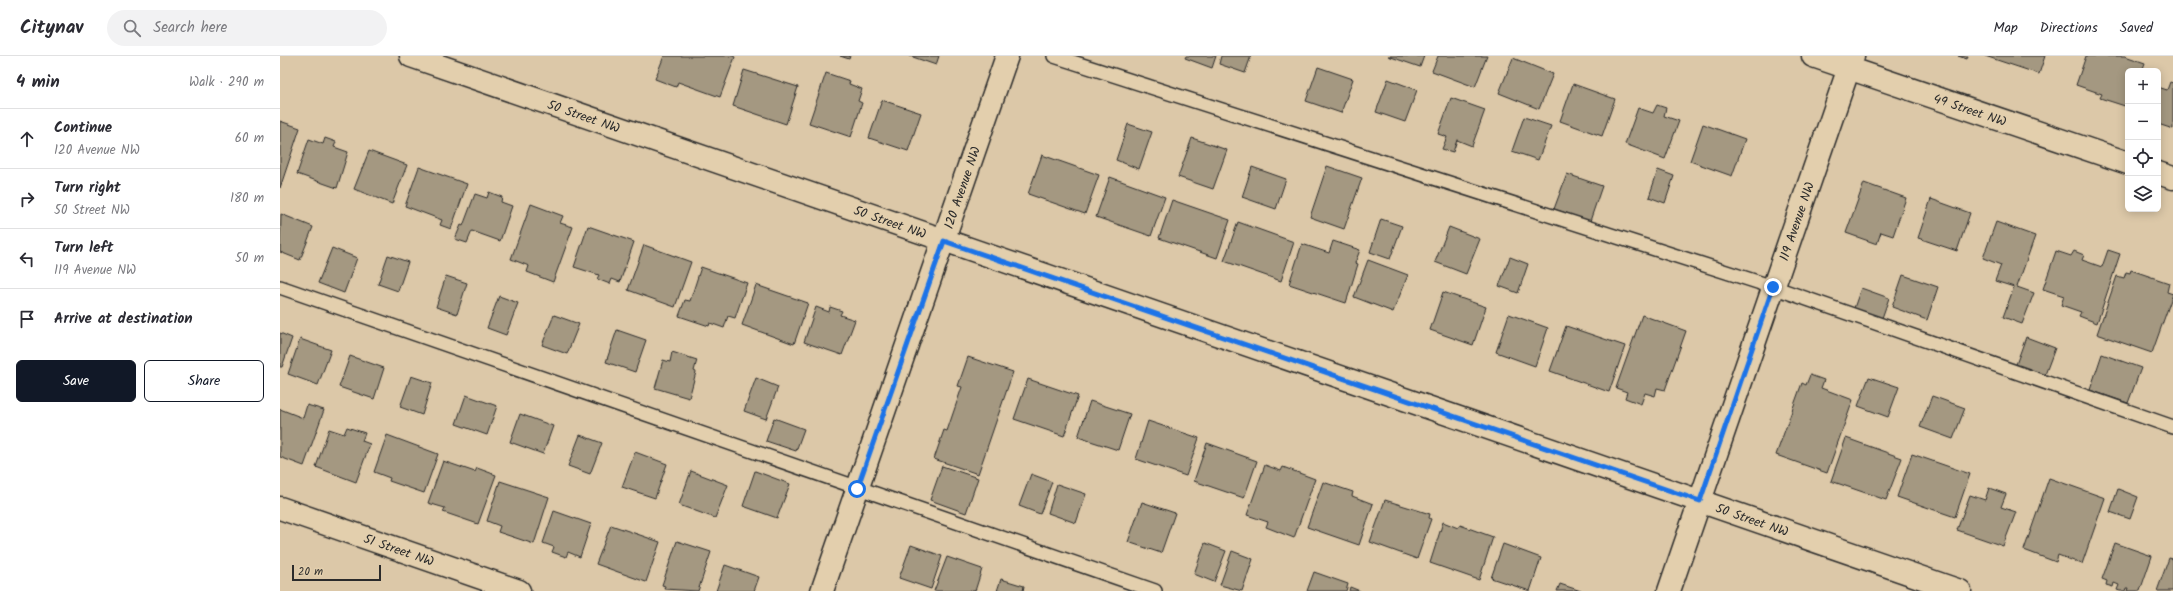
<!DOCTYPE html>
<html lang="en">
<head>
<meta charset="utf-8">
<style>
  body { margin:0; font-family:Kalam,sans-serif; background:#f2f2f3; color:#2b2b33 }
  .controls { position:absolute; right:12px; top:12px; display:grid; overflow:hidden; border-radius:6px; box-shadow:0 2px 10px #0003 }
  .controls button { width:36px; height:36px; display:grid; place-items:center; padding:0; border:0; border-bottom:1px solid #e1e1e2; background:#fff; color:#2b2b33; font:20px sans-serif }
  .scale { position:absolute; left:12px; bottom:10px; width:89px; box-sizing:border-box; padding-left:4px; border:2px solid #2b2b2b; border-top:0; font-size:11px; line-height:14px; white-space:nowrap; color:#2b2b2b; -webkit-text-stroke:3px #e3cfad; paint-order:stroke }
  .stop { position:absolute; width:12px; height:12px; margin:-9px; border:3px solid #1a73e8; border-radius:50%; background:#fff }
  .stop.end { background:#1a73e8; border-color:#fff; box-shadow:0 1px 4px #0008 }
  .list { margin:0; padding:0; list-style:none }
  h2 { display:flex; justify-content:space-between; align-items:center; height:52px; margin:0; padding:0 16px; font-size:17px }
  h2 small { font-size:13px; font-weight:400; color:#7c7c81 }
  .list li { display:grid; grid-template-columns:26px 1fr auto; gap:12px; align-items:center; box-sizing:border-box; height:60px; padding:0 16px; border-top:1px solid #e1e1e2 }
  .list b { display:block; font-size:15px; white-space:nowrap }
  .list p { margin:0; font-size:13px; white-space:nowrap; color:#7c7c81 }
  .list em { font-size:13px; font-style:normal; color:#7c7c81 }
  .actions { display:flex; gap:8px; padding:12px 16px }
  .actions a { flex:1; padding:9px 0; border:1px solid #111827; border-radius:6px; text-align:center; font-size:14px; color:#111827 }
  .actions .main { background:#111827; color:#fff }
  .icon { flex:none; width:22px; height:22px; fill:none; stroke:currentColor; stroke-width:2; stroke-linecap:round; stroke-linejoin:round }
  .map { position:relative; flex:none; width:1893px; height:535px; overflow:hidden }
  header { display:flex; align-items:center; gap:24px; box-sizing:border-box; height:56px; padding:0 20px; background:#fff; border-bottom:1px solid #e1e1e2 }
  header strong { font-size:19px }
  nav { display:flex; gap:22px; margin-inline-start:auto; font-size:14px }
  .search { width:280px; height:36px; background:#f2f2f3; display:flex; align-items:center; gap:10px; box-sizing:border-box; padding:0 14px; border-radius:22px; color:#7c7c81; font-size:15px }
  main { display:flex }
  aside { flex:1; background:#fff }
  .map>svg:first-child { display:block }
</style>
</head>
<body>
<header>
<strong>Citynav</strong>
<div class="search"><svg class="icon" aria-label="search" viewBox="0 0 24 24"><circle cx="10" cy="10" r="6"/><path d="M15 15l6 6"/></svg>Search here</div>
<nav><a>Map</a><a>Directions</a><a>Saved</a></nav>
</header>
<main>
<aside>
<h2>4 min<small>Walk · 290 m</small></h2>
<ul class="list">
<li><svg class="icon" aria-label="ahead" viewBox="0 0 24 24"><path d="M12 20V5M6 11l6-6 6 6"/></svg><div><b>Continue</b><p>120 Avenue NW</p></div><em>60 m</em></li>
<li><svg class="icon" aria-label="right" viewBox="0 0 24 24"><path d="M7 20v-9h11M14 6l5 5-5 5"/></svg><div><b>Turn right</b><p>50 Street NW</p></div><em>180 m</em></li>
<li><svg class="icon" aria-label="left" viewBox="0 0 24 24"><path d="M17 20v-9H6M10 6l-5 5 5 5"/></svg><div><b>Turn left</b><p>119 Avenue NW</p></div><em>50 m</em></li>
<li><svg class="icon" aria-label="arrive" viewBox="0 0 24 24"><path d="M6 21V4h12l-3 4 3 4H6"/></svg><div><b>Arrive at destination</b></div></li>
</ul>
<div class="actions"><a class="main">Save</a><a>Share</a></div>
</aside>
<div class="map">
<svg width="1893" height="535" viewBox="0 0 1893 535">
  <rect width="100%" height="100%" fill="#dcc8a8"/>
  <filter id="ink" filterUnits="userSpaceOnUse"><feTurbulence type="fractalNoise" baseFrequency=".025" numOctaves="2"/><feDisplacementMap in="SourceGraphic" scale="8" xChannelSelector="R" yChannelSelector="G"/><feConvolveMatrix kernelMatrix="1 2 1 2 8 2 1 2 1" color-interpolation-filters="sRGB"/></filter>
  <g filter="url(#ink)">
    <!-- building -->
    <path fill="#a49881" stroke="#2b2b2b" d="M384,0h69l2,1 -15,40 -42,-15 -2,5 -21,-8z
      M560,0h10l-1,3z
      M630,0h29l-3,9z
      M906,0h30l-4,12 -27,-10z
      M941,0h30l-6,17 -26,-9z
      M1108,0h36l-4,11z
      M1158,0h49l-12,31 -43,-16z
      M1678,0h10l-1,3z
      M1705,0h60l-6,18z
      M1806,0h39l20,7 -3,8h-14v36l-28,-9 2,-4 -26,-9z
      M1233,2l40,16 -14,35 -40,-16z
      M1038,11l35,12 -12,34 -35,-12z
      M464,14l54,17 -12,37 -53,-18z
      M546,17l24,8 -1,3 13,5 -4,12 4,2 -11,34 -42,-14z
      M1108,23l29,11 -12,32 -29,-10z
      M1890,26l3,1v46l-15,-5v-37l9,3z
      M1293,28l42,15 -13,37 -42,-15z
      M1171,42l34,12 -13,36 -15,-6 -4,12 -11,-3 5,-12 -9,-3z
      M602,44l39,13 -13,38 -39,-13z
      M1377,49l9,3 -2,8 15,5 -14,38 -40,-15 13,-36 15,5z
      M1244,61l27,9 -13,34 -26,-9z
      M0,65l20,7 -20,60z
      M848,68l24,8 -13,37 -23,-9z
      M1423,68l42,15 -13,37 -42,-15z
      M45,82l11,4 -2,5 14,5 -11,36 -40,-14 12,-35 14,5z
      M912,82l35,12 -14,39 -35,-12z
      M89,95l38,14 -15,39 -38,-15z
      M762,99l57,20 -14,39 -57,-20z
      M1047,110l35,12 -18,51 -34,-12z
      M139,111l48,17 -16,45 -11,-4 2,-5 -37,-14z
      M972,111l34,12 -10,30 -34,-12z
      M1378,114l16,6 -9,27 -16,-6z
      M1287,118l35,12 -12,35 -36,-12z
      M830,121l55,20 -14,39 -55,-19z
      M1584,127l42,15 -13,38 -12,-4 -4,12 -31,-11z
      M209,136l13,5 -1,5 11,4 -12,35 -28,-10 -5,12 -12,-4 6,-14 2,1 12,-32 12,4z
      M1651,143l39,14 -13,38 -39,-13z
      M892,144l58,20 -13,38 -58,-20z
      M251,148l32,12 -3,7 13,4 -20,55 -26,-10 2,-6 -18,-7z
      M1,158l32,13 -13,33 -20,-8z
      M1101,163l21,7 -12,33 -20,-7z
      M958,166l56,20 -13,39 -57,-20z
      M1716,166l39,14 -18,51 17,6 -12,31 -19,-7 11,-30 -19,-6 6,-16 -18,-7z
      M308,170l46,16 -14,40 -8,-3 -2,5 -13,-5 2,-4 -25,-8z
      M1169,171l31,12 -14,35 -31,-12z
      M1053,185l27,9 -5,13 3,1 -12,39 -57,-19 13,-40 27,9z
      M364,189l47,17 -16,45 -47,-17z
      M52,192l25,10 -13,35 -26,-10z
      M1828,194l12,4 -23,69 -18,-7 2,-4 -20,-7 3,-9 -21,-7 13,-38 15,5 3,-5 10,4 -2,5 20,7z
      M108,199l20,7 -10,29 -20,-7z
      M1230,201l18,7 -10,29 -19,-7z
      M1088,204l40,15 -15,37 -39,-15z
      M421,211l46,16 -12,35 -7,-2 -4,12 -14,-5 -1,3 -30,-10 6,-16 5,1z
      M1851,214l38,13 -2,9 6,2 -21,59 -55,-19 20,-58 7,2 2,-6 4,1z
      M1623,219l35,12 -11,33 -35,-13z
      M166,220l21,7 -10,31 -21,-7z
      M476,229l52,18 -14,41 -52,-19z
      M1581,232l28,10 -8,23 -28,-10z
      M1163,236l43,15 -13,38 -43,-15z
      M219,240l19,7 -12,32 -19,-7z
      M536,251l13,5 1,-5 12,4 -2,4 15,5 -13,35 -38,-13z
      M1229,258l39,14 -13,38 -39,-14z
      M274,259l25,9 -12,30 -25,-9z
      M1362,259l44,16 -21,59 -8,-2 -2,8 -10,-3 -4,11 -16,-6 2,-6 -11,-4z
      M1286,270l59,20 -16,46 -59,-21z
      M337,274l29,10 -11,32 -29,-10z
      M0,277l12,5 -10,29h-2z
      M1746,281l29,11 -12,32 -29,-10z
      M20,283l31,11 -13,35 -30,-11z
      M392,296l25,8 -3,11 2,1 -7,26 -34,-10 8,-28 7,2z
      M1822,298l39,14 -13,35 -38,-13z
      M70,300l34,12 -10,31 -35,-12z
      M688,301l45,15 -35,102 -44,-15 10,-29 3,1 15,-44 -4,-1z
      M1530,319l14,5 -3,8 32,12 -26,73 -51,-18 26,-72 4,2z
      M131,320l21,7 -10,32 -22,-8z
      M1589,321l30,10 -11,30 -30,-11z
      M476,322l22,9 -12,32 -22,-8z
      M748,323l50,17 -14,40 -50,-17z
      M186,339l31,11 -10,29 -31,-11z
      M1652,340l33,12 -12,31 -33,-12z
      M810,345l40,13 -12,36 -40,-13z
      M27,349l17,5 -20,56 -24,-9v-48l23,9z
      M240,358l33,12 -10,28 -33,-12z
      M494,362l30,11 -8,22 -30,-10z
      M868,365l51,17 -13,38 -50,-17z
      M67,371l18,6 -3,8 8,3 -14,38 -40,-15 13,-38 15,5z
      M107,379l51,19 -14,39 -35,-12 1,-3 -16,-6z
      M300,379l22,8 -12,31 -22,-8z
      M1566,382l56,20 -16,42 -55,-19z
      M927,387l50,18 -13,37 -50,-17z
      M355,396l32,12 -12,34 -33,-11z
      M1632,398l58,20 -15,43 -58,-20z
      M163,405l32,11 2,-4 19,7 -18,49 -35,-12 2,-4 -17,-5z
      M985,409l16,6 2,-4 32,12 -21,59 -28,-11 2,-5 -21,-7z
      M662,410l36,12 -12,35 -36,-13z
      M411,415l37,14 -13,33 -36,-13z
      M475,415l35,13 -13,34 -34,-12z
      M751,418l21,8 -12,32 -21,-8z
      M1769,422l56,20 -23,66 -24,-9 -2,7 -32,-12z
      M220,425l49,16 -15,47 -36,-12 2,-6 -13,-5z
      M1043,426l30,10 -1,4 21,8 -14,41 -52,-18z
      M777,428l29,10 -10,29 -28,-10z
      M1709,432l17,6 -5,13 15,5 -13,34 -46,-16 13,-35 15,5z
      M1838,433l20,8 -8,22 -20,-7z
      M1105,444l45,14 -1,4 2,1 -14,40 -47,-17z
      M862,446l33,11 -14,40 -33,-11z
      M274,455l37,13 -11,33 -12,-5 -2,5 -14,-5 2,-5 -11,-4z
      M1163,466l15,6 2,-3 33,12 -14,43 -49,-17z
      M331,469l49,17 -14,40 -50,-18z
      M397,485l34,11 -13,39 -34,-2 1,-3 -3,-1z
      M925,487l21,8 -12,31 -20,-8z
      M1835,487l37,13 -12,35h-13l1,-3h-2l-1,3h-5l-3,-1 2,-5 -5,-2 -1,4 -7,-2 1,-4 -5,-2z
      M1223,488l38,14 -11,33 -39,-13z
      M631,489l31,11 -11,33 -32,-11z
      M952,495l21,8 -11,32 -22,-6z
      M667,501l35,12 -7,22h-41z
      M1889,502l4,1v32h-16z
      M445,509l34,12 -5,14h-38z
      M1034,516l34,12 -2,7h-39z
      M721,523l23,7 -1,5h-26z
      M1280,528l21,7h-24z
      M1070,531l10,4h-11z"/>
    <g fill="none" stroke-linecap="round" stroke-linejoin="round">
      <!-- lane casing -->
      <g stroke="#2b2b2b" stroke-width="16">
        <path id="lane" d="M774,0l719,231 400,140
          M0,231l875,304"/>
      </g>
      <!-- street casing -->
      <g stroke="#2b2b2b" stroke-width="25">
        <g id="street">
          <path id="s1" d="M1533,0l315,107"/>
          <path d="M1878,117l15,5"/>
          <path id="s2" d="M0,452l239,83"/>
          <path id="s3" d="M542,535l185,-535"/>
          <path id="s4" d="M1389,535l184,-535"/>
        </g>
      </g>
      <!-- secondary casing -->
      <g stroke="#2b2b2b" stroke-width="25">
        <g id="secondary">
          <path id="s5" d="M131,0l1549,535"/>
        </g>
      </g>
      <!-- lane -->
      <use href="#lane" stroke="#e3cfad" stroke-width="13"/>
      <!-- street -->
      <use href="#street" stroke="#e3cfad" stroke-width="22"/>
      <!-- secondary -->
      <use href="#secondary" stroke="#e3cfad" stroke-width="22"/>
    </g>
  </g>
  <g fill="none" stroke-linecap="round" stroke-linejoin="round" filter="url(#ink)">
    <!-- route -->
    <path stroke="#1a73e8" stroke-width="5" d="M577,433l87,-248 756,260 73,-214"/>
  </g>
  <g text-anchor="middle" stroke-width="3" stroke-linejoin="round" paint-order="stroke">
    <!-- street labels -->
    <g font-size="13" fill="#2b2b2b" stroke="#e3cfad">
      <text dy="5" stroke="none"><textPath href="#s1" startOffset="166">49 Street NW</textPath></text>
      <text dy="5" stroke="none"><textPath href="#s5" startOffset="183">50 Street NW</textPath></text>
      <text dy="5" stroke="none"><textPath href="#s3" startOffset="427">120 Avenue NW</textPath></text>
      <text dy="5" stroke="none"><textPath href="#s4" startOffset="391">119 Avenue NW</textPath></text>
      <text dy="5" stroke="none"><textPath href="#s5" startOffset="507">50 Street NW</textPath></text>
      <text dy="5" stroke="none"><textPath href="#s5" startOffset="1419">50 Street NW</textPath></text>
      <text dy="5" stroke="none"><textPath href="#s2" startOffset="126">51 Street NW</textPath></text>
    </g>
  </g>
</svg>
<div class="controls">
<button>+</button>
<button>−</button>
<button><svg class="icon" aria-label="locate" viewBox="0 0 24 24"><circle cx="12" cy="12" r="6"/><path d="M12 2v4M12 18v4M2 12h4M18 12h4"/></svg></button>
<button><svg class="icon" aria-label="layers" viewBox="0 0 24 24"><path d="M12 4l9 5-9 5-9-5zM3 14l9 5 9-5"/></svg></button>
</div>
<div class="scale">20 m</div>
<div class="stop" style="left:577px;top:433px"></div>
<div class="stop end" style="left:1493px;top:231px"></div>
</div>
</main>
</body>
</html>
